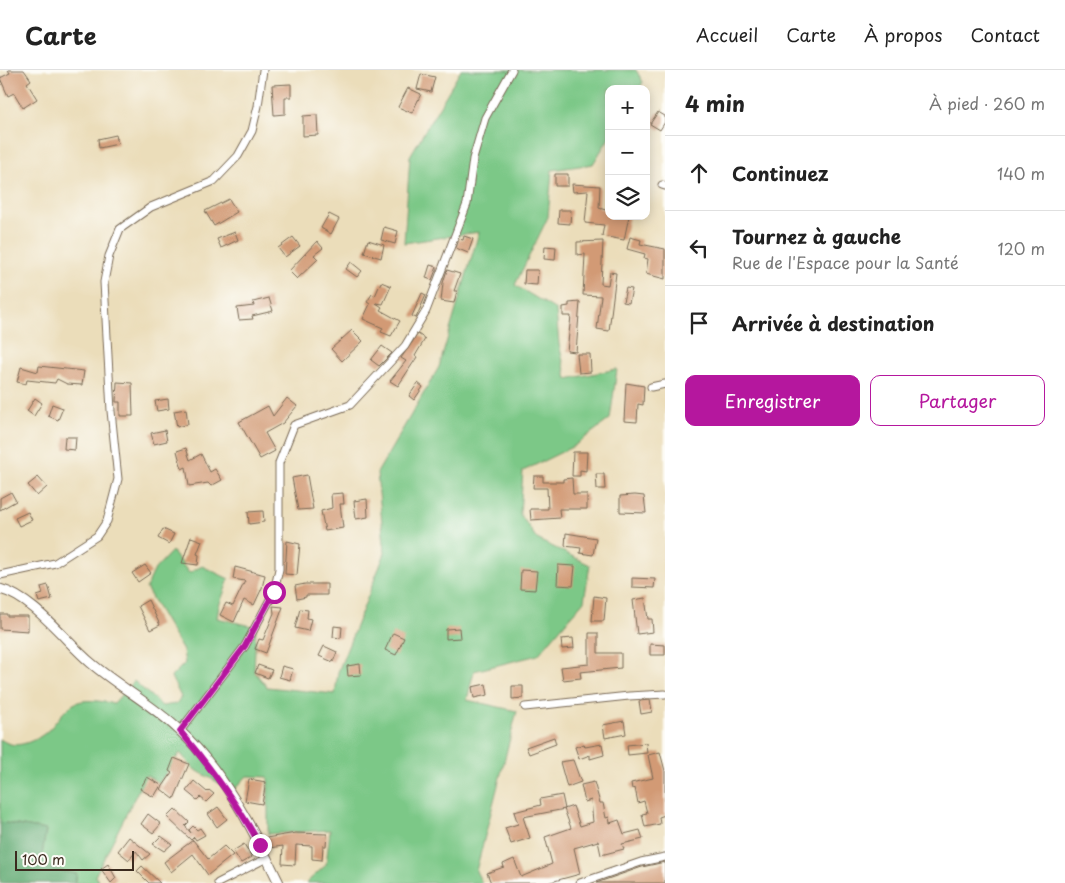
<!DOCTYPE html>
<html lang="fr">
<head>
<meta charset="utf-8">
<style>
  body { margin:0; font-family:"Playpen Sans",sans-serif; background:#f2f2f2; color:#222 }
  .controls { position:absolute; right:15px; top:15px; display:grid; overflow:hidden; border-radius:10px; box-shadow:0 2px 12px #0003 }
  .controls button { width:45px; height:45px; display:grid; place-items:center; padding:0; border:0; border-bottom:1px solid #e0e0e0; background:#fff; color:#222; font:25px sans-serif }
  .scale { position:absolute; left:15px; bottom:12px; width:119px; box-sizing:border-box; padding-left:5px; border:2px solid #3b2a1e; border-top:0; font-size:14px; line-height:18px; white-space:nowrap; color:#3b2a1e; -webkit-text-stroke:4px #fdfcf7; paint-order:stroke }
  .stop { position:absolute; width:15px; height:15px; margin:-11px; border:4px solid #b5179e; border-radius:50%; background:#fff }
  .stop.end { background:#b5179e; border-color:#fff; box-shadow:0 1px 5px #0008 }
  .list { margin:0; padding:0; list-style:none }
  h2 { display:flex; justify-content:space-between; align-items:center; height:65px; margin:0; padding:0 20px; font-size:21px }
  h2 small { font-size:16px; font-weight:400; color:#767676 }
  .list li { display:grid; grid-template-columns:32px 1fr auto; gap:15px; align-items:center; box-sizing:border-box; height:75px; padding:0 20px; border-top:1px solid #e0e0e0 }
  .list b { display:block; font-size:19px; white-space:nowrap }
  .list p { margin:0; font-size:16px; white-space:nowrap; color:#767676 }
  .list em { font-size:16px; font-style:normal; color:#767676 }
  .actions { display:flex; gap:10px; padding:15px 20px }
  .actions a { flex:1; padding:11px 0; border:1px solid #b5179e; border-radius:10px; text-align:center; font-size:18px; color:#b5179e }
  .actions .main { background:#b5179e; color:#fff }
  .icon { flex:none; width:28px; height:28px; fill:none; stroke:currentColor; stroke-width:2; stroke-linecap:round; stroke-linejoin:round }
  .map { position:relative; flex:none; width:665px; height:813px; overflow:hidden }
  header { display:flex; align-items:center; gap:30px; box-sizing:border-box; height:70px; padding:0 25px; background:#fff; border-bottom:1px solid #e0e0e0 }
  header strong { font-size:24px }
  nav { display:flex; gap:28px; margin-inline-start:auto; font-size:18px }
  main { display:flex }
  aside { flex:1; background:#fff }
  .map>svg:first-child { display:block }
</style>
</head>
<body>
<header>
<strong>Carte</strong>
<nav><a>Accueil</a><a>Carte</a><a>À propos</a><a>Contact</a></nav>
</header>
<main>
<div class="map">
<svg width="665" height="813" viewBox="0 0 665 813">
  <rect width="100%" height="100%" fill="#fdfcf7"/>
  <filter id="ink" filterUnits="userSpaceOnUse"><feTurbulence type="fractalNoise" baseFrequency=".02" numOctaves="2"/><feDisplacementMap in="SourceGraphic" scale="10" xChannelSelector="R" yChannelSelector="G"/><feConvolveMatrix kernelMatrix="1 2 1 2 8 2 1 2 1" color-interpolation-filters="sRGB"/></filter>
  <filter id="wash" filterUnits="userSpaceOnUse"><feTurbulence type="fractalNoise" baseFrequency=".0096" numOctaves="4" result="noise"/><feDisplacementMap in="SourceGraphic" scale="20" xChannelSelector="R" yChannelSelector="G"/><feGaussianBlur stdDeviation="1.12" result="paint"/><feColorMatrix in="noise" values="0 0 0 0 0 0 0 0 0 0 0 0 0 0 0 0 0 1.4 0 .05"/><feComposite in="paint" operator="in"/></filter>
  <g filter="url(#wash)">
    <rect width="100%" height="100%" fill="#ebddba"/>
    <!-- green -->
    <path fill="#7bc887" stroke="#5b7952" d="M461,0h175l7,12 -4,7h-30v49l-16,26 -41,6 -4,47 -33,68 41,25 3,34 8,35 50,-10 -7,50 -36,27 -51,25 -3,43 17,25 53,26 -6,36 -46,54 -64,16 -7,29 50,11 -41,160 6,12h-176l20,-18 4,-35 -62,4v-57l-21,-1 -14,15 -39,-22 -14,-16 -21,30 -13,-8 -51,101 5,7h-25l2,-9 -25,-5 -10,-14 4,-25 -46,-8v-83c10,7 18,7 29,3 26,-10 24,-23 43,-37 11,-8 30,-3 42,-2l20,-22 28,25 14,-2 5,-7 -10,-20 14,-14 -2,-12 -37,-63 9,-19 17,-18 17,22 13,-7 27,13 -10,27 -2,12 39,9 -2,44 13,16 68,7 3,-22 47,-119 -8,-80 62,-106 40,-135 -75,11 6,-87z"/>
    <!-- forest -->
    <path fill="#64ac74" stroke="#506b49" d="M0,752l46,8 -4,25 10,14 25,5 -2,9h-75z"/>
    <g id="blocks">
      <!-- building -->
      <path fill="#d29a75" d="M8,0h16l7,10 -4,3 10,16 -14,9 -9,-15 -6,3 -8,-18 10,-5z
        M421,4l14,3 -4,15 -14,-3z
        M291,14v13h-6v17l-11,1 -2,-30z
        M408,18l13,6 -9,19 -14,-6z
        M658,42l7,4v6l-5,8 -10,-6z
        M317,45l1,20 -15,1v-20z
        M116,65l2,9 -19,4 -1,-9z
        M555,104h13v12h-13z
        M572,114l28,2 -1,22 10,3v5h20l-5,24 -22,-4 2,-11 -19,-2 3,-32 -15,1z
        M229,129l8,13 -23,14 -9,-15z
        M559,140h12l-1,14 -12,-1z
        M329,144l10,5 -8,15 -10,-6z
        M384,157l14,4 -3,13 -14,-4z
        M235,162l3,8 -17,8 -4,-9z
        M464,166l9,3 -5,14 -12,-5 3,-9 4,1z
        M293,167l7,9 -15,11 -7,-9z
        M630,167l11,3 -1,4 25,5v30l-19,-5 2,-15 -4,-1 1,-4 -18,-5z
        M368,170l16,5 -3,13 -17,-5z
        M317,171l6,7 -9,7 4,4 -21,20 -8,-8z
        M603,171l-2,43 7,1 2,-13 6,1 -7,58 -12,-2 4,-33 -18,-1 2,-41 -8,1v-13z
        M545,176l11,1 -1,13 -11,-1z
        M351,192l11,9 -5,6 -11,-8z
        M430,195l7,2 -5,13 -6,-2z
        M447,200l13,4 -6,17h3l-3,12 -13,-2 2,-18z
        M525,200h13l-1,15 -13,-1z
        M381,212l10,4 -8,18 -7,-1 6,4 -2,3 20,11 -9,15 -10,-4 2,-4 -20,-9 7,-15 -3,-2 5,-8 3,2z
        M626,218l6,1 -3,14 -6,-1z
        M422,223l4,2 -10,23 -4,-2z
        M269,228l4,13 -21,5 1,3 -14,1 -2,-12 17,-2 -1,-4z
        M580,232l-4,50 -9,-1 4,-35h-8v-9l6,-1v-3z
        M352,260l11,11 -21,20 -11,-12z
        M418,264l7,5 -10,17 2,1 -19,29 -8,-5 16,-20 -5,-3z
        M382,276l10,7 -13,13 -8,-6z
        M577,284h13l1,18 -12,1z
        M39,296l45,5 -2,14 -15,-1 -10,-5 -2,4 -28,-3 -1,4 -9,-2 4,-15 17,5z
        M117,312l15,1 1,33h-13v-14h-4z
        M418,313l5,4 -9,13 -5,-4z
        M626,313l18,3 -1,19 -5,-1 -1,18 -13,-1z
        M35,328l7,5 -8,13 -7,-5z
        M287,328l10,8 -14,17 -18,10 10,18 -15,8 -21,-37 29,-16 5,10z
        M168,329l1,10 -12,2 -2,-10z
        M52,334l11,4 -5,12 -10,-4z
        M186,339l2,15 -11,3 -3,-16z
        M165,360l2,11 -13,3 -3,-11z
        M65,367h11l-1,13 -11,-1z
        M186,378l4,12 11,-6 9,18 5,-3 7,11 -11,6 -3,-3 -19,3 -3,-19 -4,2 -5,-18z
        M573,382h14l-1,19 -6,-1v6h-8z
        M596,404h8l1,15h-8z
        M307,405l6,34 -15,1 -6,-32z
        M534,406h9v6h20v-3l9,-1 1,16h14v15h-28l1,9 -29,2 -1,-11h18l-1,-21h-14z
        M38,407l9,10 -10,9 -9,-11z
        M11,422l5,9 -16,9v-12z
        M343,423l1,11h-4l3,24 -18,3 -4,-20 11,-3 -1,-14z
        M635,425l9,1 2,17 -26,-1v-16z
        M367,429l1,18 -12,2 -2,-18z
        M263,441l1,11 -15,2 -1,-12z
        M28,442l4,8 -13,6 -4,-8z
        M163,459l11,5 -5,10 -11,-6z
        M566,463l30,5 -3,17 -13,-2 1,-5 -16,-2z
        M191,467l11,4 -5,13 2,1 -1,10 -16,-2z
        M287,471l13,3 -3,31 -12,-1z
        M145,495l6,8 -13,9 -6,-9z
        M558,495l17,1 -2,20 -16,-1z
        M235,497l30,8 -3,13 -8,17 -10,-5 -10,22 -14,-7 6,-12 7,3 12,-25 -12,-2z
        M521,500l16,1 -2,19 -15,-1z
        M632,508l23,1 -1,9 -22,-1z
        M305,514h22v11h-21v2l-9,2 -2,-13z
        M48,515l4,14 -13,3 -2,-6 6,-2 -2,-7z
        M594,526l12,2 -2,23h-12z
        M645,528l3,21h4l1,13 -16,2 -4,-34z
        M148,530l12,25 -10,5 -12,-24z
        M273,536l10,1 -17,46 -11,-4 4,-10 4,1 11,-27z
        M300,539l8,1 -1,8 4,1 -3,12 -13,-3z
        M0,544h7v2h21v15l-28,-2z
        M334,556l8,1 -1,11 -8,-1z
        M459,558l1,10 -14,1v-10z
        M393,563l11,5 -8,17 -11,-5z
        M589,563h9v20h23v15l-41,4 1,6 -18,2 -2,-13 28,-3z
        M573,568l1,10 -12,1 -1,-10z
        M650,574l15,1v10h-15z
        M324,576l13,6 -4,10 -14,-6z
        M360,594l1,11 -13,1 -1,-10z
        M258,595l14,5 -4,8 -13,-5z
        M282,596l11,3 -3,11 -11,-3z
        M486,614l2,11 -14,3 -2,-11z
        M512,616h11v12l-11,1z
        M650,630l2,12 -11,2 -2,-13z
        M624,651l2,13 -21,4 -2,-13z
        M554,667l2,7 -27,10 -3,-7z
        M646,673l1,10 -19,2 -1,-10z
        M584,674l1,3 17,-3 2,11 -14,4v-4l-11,4 -4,-12z
        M660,682l5,19v44l-6,2 1,7 -15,3 -3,-13 5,-1 -3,-12 -6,2 -3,-15 -3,1 -1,-6 22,-5 -5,-23z
        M174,688l15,6 -15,35 -13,-10 11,-16 -3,-2z
        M573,690l8,22 -14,5 -7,-25z
        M147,707l14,8 -7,12 -14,-8z
        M249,709l17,3 -4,22 -17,-3z
        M194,711l13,11 2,-2 5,4 -8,8 -6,-5 -3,3 -11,-9z
        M594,712l6,21h3l3,15 3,-1 1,6 9,-3 5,14 16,-4 3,9 -21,5 2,5 -23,6 -3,-14 -24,7 6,26 -33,9h-56l-4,-10 17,-6 -1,-3 11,-5 7,18 31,-13 -7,-27 26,-9 -7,-19 9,-3 7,20 13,-4 -2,-22 -6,2 -4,-17z
        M562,725l3,14 -42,8 7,21 -19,6 -6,-16 13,-4 -4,-12 27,-7 -1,-6z
        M218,737l9,12 -10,8 -9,-13z
        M175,739l14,13 -4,4 6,7 -2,-3 4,-4 4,4 3,-2 5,7 -9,5 -2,-3 -3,3 -24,-23z
        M148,744l13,10 -8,9 -12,-9z
        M296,763l31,1 -1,12h-3l-1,14 -10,-1v-13l-16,-1 -1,20 -13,-1 1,-18 -14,2 -3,-10z
        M161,766l11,8 -8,7 -11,-7z
        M129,767l21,17 -7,6 -7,-9 -7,9 -11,-9z
        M193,770l15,19 16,-13 9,9 -25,20 -15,-21 -22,18 -7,-10z
        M244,774l8,13 -11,6 -8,-12z
        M665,792v21h-69l46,-16z
        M108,794l8,14 -5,5 -10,-14z
        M142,796l18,17h-11l-12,-12z"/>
    </g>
  </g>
  <g filter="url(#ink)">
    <use href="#blocks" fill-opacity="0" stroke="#796955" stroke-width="1"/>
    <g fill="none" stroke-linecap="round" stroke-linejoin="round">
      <!-- minor casing -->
      <g stroke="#796955" stroke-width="9">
        <path id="minor" d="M662,115l3,1
          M651,317l14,-3
          M0,505l55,-12 42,-27 10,-15 11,-42 -7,-68 -7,-129 5,-26 11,-27 31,-22 63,-26 24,-25 14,-25 6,-25 5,-36
          M525,637l104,-11 36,-2
          M180,661l65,-85 29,-54 5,-23v-106l15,-38 56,-20 55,-59 21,-35 41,-107 6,-45 12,-41 27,-48
          M218,813l49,-25
          M580,813l61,-21 24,-5"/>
      </g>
      <!-- tertiary casing -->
      <g stroke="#796955" stroke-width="11">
        <path id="tertiary" d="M0,519c34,9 65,52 91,74 28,24 61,41 88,67 43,39 75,101 100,153"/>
      </g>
      <!-- minor -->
      <use href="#minor" stroke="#fff" stroke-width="7"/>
      <!-- tertiary -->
      <use href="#tertiary" stroke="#fff" stroke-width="9"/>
    </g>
  </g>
  <g fill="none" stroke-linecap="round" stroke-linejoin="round" filter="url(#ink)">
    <!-- route -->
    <path stroke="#b5179e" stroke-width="6" d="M260,775c-23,-42 -50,-78 -80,-114l65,-85 29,-54"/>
  </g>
</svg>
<div class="controls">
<button>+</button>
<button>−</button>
<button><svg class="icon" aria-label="layers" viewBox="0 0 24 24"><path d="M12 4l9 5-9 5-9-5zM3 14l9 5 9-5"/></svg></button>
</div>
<div class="scale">100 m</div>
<div class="stop" style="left:274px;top:522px"></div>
<div class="stop end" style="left:260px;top:775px"></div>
</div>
<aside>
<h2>4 min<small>À pied · 260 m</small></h2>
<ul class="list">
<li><svg class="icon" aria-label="ahead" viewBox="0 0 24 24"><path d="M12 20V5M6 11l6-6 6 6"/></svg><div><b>Continuez</b></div><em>140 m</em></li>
<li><svg class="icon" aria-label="left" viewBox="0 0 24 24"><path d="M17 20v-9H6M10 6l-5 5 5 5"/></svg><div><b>Tournez à gauche</b><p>Rue de l'Espace pour la Santé</p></div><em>120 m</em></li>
<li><svg class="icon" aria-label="arrive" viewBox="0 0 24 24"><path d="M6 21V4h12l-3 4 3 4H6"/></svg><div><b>Arrivée à destination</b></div></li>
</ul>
<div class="actions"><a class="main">Enregistrer</a><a>Partager</a></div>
</aside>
</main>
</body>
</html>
